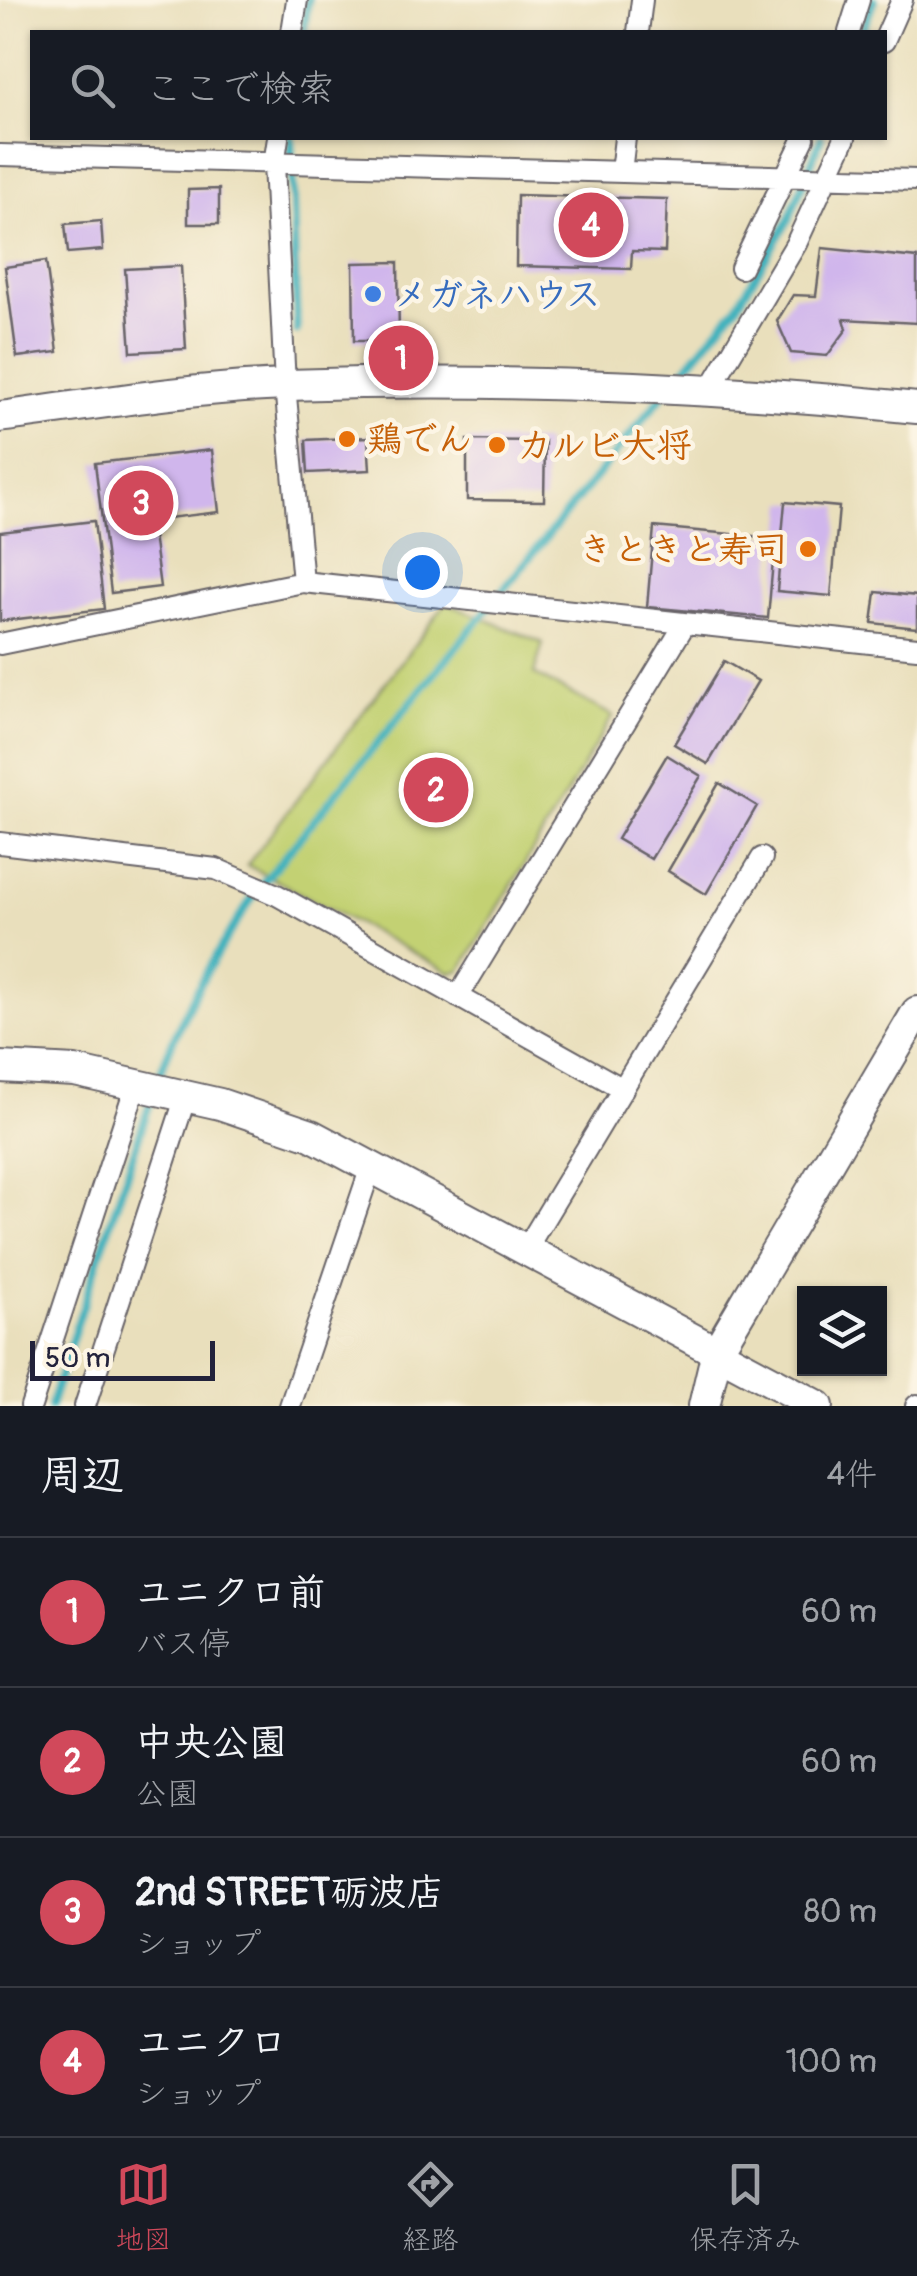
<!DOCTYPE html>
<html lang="ja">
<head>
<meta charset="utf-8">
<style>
  body { margin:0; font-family:Pangolin,"Klee One",sans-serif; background:#242831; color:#f1f3f6 }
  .controls { position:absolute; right:30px; bottom:30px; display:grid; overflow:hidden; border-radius:0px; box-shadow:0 2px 8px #0004 }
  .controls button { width:90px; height:90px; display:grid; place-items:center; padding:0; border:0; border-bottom:2px solid #363941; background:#171b24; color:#f1f3f6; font:50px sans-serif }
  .scale { position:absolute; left:30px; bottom:25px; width:185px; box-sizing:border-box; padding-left:10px; border:5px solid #22223b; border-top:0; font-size:28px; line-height:35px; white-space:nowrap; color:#22223b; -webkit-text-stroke:8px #fcf5e5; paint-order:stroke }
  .you { position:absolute; left:422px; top:572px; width:35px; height:35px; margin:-25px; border:8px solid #fff; border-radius:50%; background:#1a73e8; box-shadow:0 0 0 15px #1a73e833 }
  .badge { display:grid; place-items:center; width:65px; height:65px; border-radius:50%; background:#d1495b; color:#fff; font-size:32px; font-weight:700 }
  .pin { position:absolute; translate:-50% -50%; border:5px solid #fff; box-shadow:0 2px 10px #0006 }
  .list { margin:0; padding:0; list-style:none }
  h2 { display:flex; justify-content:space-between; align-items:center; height:130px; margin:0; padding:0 40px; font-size:42px }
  h2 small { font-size:32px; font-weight:400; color:#9ea1a6 }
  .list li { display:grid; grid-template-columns:65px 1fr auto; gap:30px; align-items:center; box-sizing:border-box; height:150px; padding:0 40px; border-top:2px solid #363941 }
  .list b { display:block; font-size:38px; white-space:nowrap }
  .list p { margin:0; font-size:32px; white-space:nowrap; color:#9ea1a6 }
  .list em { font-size:32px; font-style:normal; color:#9ea1a6 }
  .icon { flex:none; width:55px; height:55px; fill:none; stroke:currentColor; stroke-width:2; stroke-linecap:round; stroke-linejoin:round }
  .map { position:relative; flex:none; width:917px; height:1406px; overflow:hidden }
  .search { position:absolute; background:#171b24; box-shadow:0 2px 8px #0004; left:30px; right:30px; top:30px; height:110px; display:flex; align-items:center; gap:25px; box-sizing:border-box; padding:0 35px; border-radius:0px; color:#9ea1a6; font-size:38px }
  .sheet { height:730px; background:#171b24 }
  nav { display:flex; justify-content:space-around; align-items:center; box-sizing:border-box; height:140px; border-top:2px solid #363941; background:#171b24; font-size:28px; color:#9ea1a6 }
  nav a { display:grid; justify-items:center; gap:5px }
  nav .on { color:#d1495b }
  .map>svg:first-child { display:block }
</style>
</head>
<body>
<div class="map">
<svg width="917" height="1406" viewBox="0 0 917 1406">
  <rect width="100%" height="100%" fill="#fcf5e5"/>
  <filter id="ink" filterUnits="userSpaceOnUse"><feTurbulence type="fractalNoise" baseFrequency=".01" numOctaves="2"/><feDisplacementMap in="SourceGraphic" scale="20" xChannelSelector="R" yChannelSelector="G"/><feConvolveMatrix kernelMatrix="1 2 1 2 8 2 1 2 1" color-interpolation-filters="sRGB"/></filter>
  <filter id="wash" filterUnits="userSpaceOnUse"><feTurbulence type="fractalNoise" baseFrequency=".0048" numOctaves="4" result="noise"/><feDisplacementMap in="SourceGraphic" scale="40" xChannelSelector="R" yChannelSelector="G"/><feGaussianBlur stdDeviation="2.25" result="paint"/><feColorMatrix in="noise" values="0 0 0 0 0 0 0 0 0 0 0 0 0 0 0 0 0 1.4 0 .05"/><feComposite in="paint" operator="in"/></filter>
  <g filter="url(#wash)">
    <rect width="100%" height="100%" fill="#e9dfbc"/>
    <!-- green -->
    <path fill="#c3d173" stroke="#727a57" stroke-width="2.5" d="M446,603l97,40 -9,31 79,42 -152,254 -10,3 -204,-108z"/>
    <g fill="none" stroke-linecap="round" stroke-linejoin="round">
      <!-- stream -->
      <path stroke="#43b2bd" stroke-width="8" d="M304,32l4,-32
        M862,32l12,-32
        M291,138l6,193
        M675,381l62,-75 52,-87 32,-81
        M158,1080c24,-71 61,-133 103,-195l402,-490
        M50,1406l103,-312"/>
    </g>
    <g id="blocks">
      <!-- building -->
      <path fill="#d0b6ec" d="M219,189v35h-31v-34z
        M517,195l150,4 -2,53 -33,-1 -1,18 -115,-3z
        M101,221l2,29 -35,3 -3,-29z
        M822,248l95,10v65l-73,-4 3,10 -20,27 -36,-3 -14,-32 16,-26 23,1z
        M46,261l12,91 -41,5 -12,-90z
        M398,262l1,79h-45l-1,-78z
        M181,266l5,83 -55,3 -6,-83z
        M368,437l2,33 -62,3 -2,-33z
        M467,440l78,1 -1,60 -77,-1z
        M212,450l7,62 -68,8 9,67 -49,6 -16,-130z
        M785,502l54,5 -8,89 -54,-5z
        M94,521l10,88 -104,12v-89z
        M654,527l121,11 -7,80 -121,-11z
        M876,592l41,4v32l-45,-5z
        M724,661l34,20 -50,83 -34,-20z
        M667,755l34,21 -50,83 -34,-20z
        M719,783l38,23 -51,88 -38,-23z"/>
    </g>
  </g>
  <g filter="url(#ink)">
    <use href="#blocks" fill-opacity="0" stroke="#686468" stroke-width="2.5"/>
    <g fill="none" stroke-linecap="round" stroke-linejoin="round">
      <!-- street casing -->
      <g stroke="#686468" stroke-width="24">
        <path id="street" d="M292,32l5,-32
          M638,32l4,-32
          M849,32l10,-32
          M884,41l18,-41
          M278,138l-4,26 11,221 18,197
          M0,155l917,25
          M621,172l4,-34
          M741,268l63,-130
          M710,389l86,-145 49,-106
          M0,644l303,-62 614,66
          M0,843l216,26 61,26 346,194
          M458,997l227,-373
          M526,1249l236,-391
          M31,1406l105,-321
          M85,1406l101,-310
          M290,1406l81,-239
          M916,1406l1,-1"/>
      </g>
      <!-- secondary casing -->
      <g stroke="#686468" stroke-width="34">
        <path id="secondary" d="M0,417c95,-13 191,-29 287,-32 211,-7 420,1 630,23
          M0,1067l75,4 145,33 91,31 507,271
          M704,1406l13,-55 200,-339"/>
      </g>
      <!-- street -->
      <use href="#street" stroke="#fff" stroke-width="20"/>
      <!-- secondary -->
      <use href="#secondary" stroke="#fff" stroke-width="30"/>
    </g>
  </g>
  <!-- markers -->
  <circle fill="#3f7fe0" stroke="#fcf5e5" stroke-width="4" cx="373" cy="294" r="10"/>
  <g fill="#e8710a" stroke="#fcf5e5" stroke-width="4">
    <circle cx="347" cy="439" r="10"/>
    <circle cx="497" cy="445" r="10"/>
    <circle cx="808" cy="549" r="10"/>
  </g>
  <g text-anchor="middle" stroke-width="9" stroke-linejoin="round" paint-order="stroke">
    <!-- shop labels -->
    <g font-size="35" font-weight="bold" fill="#366cbe" stroke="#fcf5e5" text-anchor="start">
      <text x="393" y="306">メガネハウス</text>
    </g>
    <!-- food labels -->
    <g font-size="35" font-weight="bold" fill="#c56008" stroke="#fcf5e5" text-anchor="start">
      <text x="367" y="451">鶏でん</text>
      <text x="517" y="457">カルビ大将</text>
      <text x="788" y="561" text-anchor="end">きときと寿司</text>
    </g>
  </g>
</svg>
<div class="controls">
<button><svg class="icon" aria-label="layers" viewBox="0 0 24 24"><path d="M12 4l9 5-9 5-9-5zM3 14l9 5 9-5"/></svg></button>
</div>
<div class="scale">50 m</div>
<div class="you"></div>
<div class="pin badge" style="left:401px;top:358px">1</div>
<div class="pin badge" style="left:436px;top:790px">2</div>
<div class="pin badge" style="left:141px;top:503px">3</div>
<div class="pin badge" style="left:591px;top:225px">4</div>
<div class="search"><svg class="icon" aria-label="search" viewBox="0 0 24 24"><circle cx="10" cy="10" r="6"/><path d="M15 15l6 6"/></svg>ここで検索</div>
</div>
<section class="sheet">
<h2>周辺<small>4件</small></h2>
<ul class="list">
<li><span class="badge">1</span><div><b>ユニクロ前</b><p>バス停</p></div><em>60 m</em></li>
<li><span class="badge">2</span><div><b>中央公園</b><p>公園</p></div><em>60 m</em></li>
<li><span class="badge">3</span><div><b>2nd STREET砺波店</b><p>ショップ</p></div><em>80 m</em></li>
<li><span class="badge">4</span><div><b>ユニクロ</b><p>ショップ</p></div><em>100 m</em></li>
</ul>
</section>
<nav>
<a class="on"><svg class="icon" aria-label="map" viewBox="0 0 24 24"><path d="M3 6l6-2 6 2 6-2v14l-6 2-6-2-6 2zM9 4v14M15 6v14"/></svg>地図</a>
<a><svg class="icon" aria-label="directions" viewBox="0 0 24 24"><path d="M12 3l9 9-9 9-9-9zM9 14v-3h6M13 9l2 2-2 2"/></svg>経路</a>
<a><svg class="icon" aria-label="saved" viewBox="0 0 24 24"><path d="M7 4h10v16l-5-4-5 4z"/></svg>保存済み</a>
</nav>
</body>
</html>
